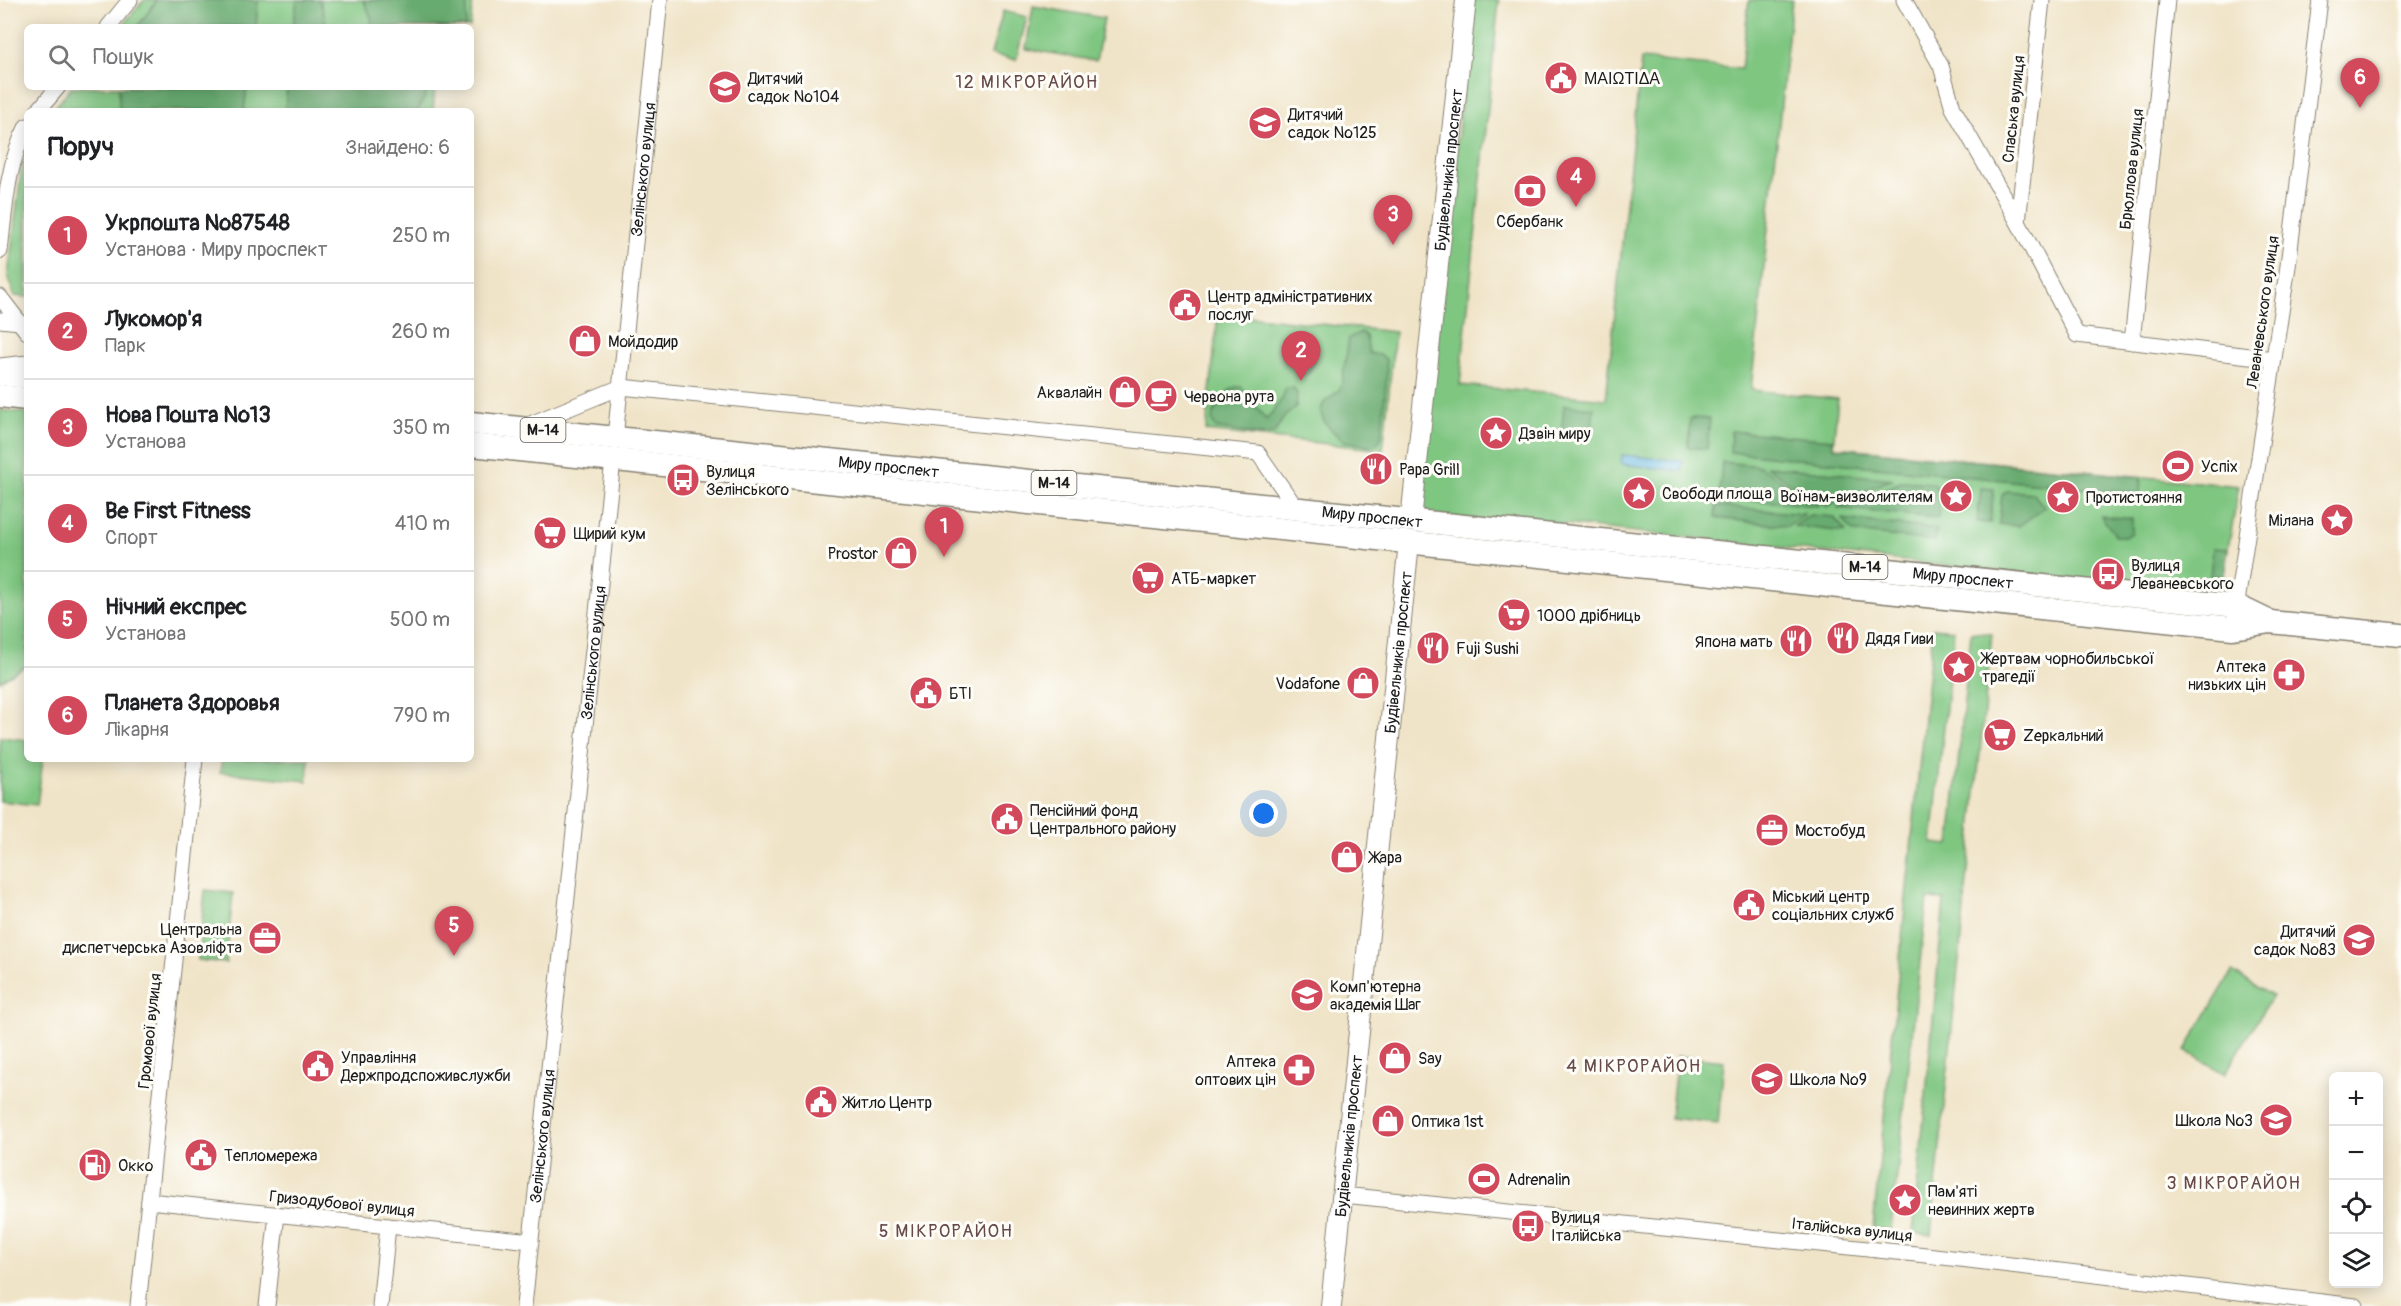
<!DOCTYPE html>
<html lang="uk">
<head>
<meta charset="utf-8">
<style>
  body { margin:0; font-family:Pangolin,sans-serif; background:#f2f2f2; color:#202124 }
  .controls { position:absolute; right:18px; bottom:18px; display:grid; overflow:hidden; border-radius:9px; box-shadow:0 3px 15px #0003 }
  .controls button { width:54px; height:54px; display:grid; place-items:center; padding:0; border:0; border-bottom:2px solid #e0e0e0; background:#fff; color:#202124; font:30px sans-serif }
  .you { position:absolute; left:1264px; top:814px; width:21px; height:21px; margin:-15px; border:4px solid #fff; border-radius:50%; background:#1a73e8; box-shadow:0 0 0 9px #1a73e833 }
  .badge { display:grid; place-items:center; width:39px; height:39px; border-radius:50%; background:#d1495b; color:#fff; font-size:20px; font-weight:700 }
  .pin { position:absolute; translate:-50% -50px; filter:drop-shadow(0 2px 3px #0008) }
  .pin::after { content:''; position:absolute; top:32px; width:21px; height:18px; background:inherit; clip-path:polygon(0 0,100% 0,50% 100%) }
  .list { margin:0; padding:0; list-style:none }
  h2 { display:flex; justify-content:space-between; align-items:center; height:78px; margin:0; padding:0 24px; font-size:26px }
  h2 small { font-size:20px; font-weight:400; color:#757577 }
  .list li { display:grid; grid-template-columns:39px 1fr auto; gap:18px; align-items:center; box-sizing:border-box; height:96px; padding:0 24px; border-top:2px solid #e0e0e0 }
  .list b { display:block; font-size:22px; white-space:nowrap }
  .list p { margin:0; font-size:20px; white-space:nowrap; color:#757577 }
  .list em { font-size:20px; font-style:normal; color:#757577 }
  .icon { flex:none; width:33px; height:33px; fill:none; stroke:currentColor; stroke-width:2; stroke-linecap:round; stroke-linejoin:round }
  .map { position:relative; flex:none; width:2401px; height:1306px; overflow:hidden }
  .search { position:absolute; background:#fff; box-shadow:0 3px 15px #0003; left:24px; top:24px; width:450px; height:66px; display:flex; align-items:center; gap:15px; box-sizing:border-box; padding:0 21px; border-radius:9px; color:#757577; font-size:22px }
  .panel { position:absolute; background:#fff; box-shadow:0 3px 15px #0003; left:24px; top:108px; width:450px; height:654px; border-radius:9px }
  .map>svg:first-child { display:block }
</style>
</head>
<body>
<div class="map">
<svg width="2401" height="1306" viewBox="0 0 2401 1306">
  <rect width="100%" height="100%" fill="#fdfcf7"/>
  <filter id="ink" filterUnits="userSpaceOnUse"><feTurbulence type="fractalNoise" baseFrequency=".0167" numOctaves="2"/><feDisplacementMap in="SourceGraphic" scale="12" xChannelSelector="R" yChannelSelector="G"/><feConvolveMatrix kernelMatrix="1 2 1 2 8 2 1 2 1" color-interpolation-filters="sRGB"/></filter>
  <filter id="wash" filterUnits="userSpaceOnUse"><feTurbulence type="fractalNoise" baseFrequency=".008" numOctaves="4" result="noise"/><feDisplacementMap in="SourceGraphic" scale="24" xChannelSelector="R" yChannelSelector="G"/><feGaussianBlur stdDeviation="1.35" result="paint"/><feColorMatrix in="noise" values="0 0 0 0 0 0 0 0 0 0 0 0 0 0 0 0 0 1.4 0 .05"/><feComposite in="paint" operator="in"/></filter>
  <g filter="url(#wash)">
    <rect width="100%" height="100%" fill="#f0e4c8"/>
    <!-- green -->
    <path fill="#7fc681" stroke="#4e714e" stroke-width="1.5" d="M144,0h329l-3,27h-349z
      M1472,0h27l-39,385 146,14 35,-340 100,10 8,-69h43l-41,390 87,9 -5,48 406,39 -19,109 -667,-72 -1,5 -134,-14z
      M1033,6l71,12 -8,43 -70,-12z
      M1003,11l24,6 -11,43 -25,-6z
      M72,87h363l-2,24h-381z
      M27,150v147l-13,-1 -6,-21 13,-101z
      M1218,313l177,19 -12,118 -177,-19z
      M0,410l27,3v252l-27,16z
      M1933,628l21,2 -22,213 18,2 21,-213 21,2 -61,601 -18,-2 31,-333 -17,-1 -36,331 -18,-2z
      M0,737l27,3v19h16l-6,46 -37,-4z
      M222,759h87l-2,22 -87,-9z
      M205,890l28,3 -7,70 -28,-3z
      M2232,972l40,24 -47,78 -40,-24z
      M1677,1056l47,5 -6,62 -48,-5z"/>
    <!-- forest -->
    <path fill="#67ab6f" stroke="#426446" stroke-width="1.5" d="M157,0h101l-2,27h-119z
      M297,0h23l7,27h-34z
      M363,0h104l-1,27h-94l-1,-10z
      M119,87h128l-3,24h-125z
      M287,87h142l-11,24h-133z
      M1304,332l8,3c4,12 3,27 -3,38l-6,2 -8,-6 -5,-18 8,-15z
      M1361,332l5,4 3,17 11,2 6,4 1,12 -6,67 -4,6 -5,2 -29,-5c-9,-9 -30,-24 -19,-38 5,-6 13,-9 17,-16l8,-49z
      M1236,387h6l24,33 16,-21 4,-11h7l4,5 -1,14 -12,10 -10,17 -15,1 -43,-7 -4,-7c1,-11 13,-30 24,-34z
      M1564,405l30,3 -3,30 -30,-3z
      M1690,418l20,1 -3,30 -19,-2z
      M1731,431l102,9v7l308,30 -1,17 -410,-42z
      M1722,462l38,4 59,40 -100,-9z
      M1766,466l127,13 -67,28z
      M1903,481l30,2 7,8 -2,27 -101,-10z
      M1981,488l13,1 -4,34 -13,-1z
      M2007,491l25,2 13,14 -26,19 -20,-2 3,-29z
      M1716,506l88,8 -17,12 -72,-8z
      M1810,515l24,2 12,15 -52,-6z
      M2101,516l31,3v14l-6,3h-10z
      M1842,519l94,10 -1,12 -81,-9z
      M2213,548l15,1 -4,26 -14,1z"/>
    <!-- water -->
    <path fill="#68bae3" stroke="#426b80" stroke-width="1.5" d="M1622,455l61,6 -1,10 -61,-7z"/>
  </g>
  <g filter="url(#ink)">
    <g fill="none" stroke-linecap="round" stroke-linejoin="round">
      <!-- minor casing -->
      <g stroke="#868072" stroke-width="17">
        <g id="minor">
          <path d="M1904,0l37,66 12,42 65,114 59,113 197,24"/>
          <path d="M108,27l22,-27"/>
          <path d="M38,111l20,-24"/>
          <path d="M2018,222l24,-222"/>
          <path d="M0,251c5,-43 7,-86 27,-125"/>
          <path d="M0,297l27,35"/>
          <path d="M0,320l20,2"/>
          <path d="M2132,342l35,-342"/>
          <path d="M0,366l27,-3"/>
          <path d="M523,427l98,-40 637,66 39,56"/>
          <path id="s1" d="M615,438l45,-438"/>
          <path d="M2235,615l53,-349 32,-266"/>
          <path d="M1343,1195l583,60 430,51"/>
          <path d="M149,1201l382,40"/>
          <path d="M138,1306l57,-547"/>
          <path d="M267,1306l10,-92"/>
          <path d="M380,1306l8,-80"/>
          <path id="s2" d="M524,1306l89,-846"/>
        </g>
      </g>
      <!-- major casing -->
      <g stroke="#868072" stroke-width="22">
        <g id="major">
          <path id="s3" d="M1411,520l55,-520"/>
          <path id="s4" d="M1331,1306l78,-764"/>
        </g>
      </g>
      <!-- highway casing -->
      <g stroke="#868072" stroke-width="25">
        <g id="highway">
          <path d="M0,374l27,3"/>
          <path d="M0,396l27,3"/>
          <path id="s5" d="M471,423l1766,183 33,16"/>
          <path d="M471,445l1762,183 37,-6 131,13"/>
        </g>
      </g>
      <!-- minor -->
      <use href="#minor" stroke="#fff" stroke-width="15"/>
      <!-- major -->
      <use href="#major" stroke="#fff" stroke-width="20"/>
      <!-- highway -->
      <use href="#highway" stroke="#fff" stroke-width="22"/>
    </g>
  </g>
  <!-- icons -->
  <defs>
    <g id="civic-disc" transform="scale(1.725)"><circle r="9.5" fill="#d1495b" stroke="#fdfcf7"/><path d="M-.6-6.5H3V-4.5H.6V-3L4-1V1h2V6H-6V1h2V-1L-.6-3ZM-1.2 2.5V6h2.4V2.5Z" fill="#fff"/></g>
    <g id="school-disc" transform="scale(1.725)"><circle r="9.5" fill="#d1495b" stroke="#fdfcf7"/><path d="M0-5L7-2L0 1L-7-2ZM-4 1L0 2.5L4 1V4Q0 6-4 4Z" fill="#fff"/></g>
    <g id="bank-disc" transform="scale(1.725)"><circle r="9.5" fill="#d1495b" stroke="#fdfcf7"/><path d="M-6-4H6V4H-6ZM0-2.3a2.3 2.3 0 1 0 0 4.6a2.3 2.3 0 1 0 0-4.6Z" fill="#fff"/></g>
    <g id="shop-disc" transform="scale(1.725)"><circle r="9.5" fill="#d1495b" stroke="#fdfcf7"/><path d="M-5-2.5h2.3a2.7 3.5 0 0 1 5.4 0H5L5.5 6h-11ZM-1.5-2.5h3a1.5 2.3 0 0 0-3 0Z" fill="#fff"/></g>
    <g id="cafe-disc" transform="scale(1.725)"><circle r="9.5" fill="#d1495b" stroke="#fdfcf7"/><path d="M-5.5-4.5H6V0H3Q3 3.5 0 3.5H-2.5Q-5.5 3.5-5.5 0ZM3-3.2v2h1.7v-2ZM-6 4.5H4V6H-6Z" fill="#fff"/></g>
    <g id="sight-disc" transform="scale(1.725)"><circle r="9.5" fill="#d1495b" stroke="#fdfcf7"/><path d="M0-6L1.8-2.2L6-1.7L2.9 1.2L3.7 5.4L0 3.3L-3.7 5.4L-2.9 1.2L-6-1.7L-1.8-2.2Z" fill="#fff"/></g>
    <g id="stadium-disc" transform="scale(1.725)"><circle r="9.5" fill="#d1495b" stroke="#fdfcf7"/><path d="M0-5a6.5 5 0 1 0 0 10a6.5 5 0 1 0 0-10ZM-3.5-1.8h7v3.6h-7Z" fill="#fff"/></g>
    <g id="restaurant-disc" transform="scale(1.725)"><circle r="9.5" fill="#d1495b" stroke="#fdfcf7"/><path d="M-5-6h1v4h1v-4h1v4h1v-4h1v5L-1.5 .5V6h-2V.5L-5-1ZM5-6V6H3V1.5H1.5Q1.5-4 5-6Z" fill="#fff"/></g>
    <g id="bus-disc" transform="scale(1.725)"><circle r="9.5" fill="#d1495b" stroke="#fdfcf7"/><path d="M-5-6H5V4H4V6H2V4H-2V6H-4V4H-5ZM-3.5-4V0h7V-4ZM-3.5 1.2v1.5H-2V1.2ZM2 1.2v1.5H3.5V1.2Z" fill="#fff"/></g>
    <g id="supermarket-disc" transform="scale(1.725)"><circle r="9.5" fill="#d1495b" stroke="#fdfcf7"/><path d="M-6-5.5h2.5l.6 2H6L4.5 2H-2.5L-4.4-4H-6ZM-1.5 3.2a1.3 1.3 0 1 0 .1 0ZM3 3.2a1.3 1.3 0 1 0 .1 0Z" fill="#fff"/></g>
    <g id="pharmacy-disc" transform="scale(1.725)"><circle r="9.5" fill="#d1495b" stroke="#fdfcf7"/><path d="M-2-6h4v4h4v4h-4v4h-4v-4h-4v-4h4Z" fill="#fff"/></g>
    <g id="office-disc" transform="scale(1.725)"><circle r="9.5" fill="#d1495b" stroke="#fdfcf7"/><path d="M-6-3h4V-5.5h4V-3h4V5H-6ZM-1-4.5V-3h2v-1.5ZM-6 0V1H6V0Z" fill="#fff"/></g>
    <g id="fuel-disc" transform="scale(1.725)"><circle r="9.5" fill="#d1495b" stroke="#fdfcf7"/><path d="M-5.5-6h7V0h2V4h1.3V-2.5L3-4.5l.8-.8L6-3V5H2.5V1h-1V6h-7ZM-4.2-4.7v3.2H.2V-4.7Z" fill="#fff"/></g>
  </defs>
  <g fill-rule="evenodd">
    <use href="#civic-disc" x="1561" y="78"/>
    <use href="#school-disc" x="725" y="87"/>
    <use href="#school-disc" x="1265" y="123"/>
    <use href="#bank-disc" x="1530" y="191"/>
    <use href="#civic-disc" x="1185" y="305"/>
    <use href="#shop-disc" x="585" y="341"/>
    <use href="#shop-disc" x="1125" y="392"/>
    <use href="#cafe-disc" x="1161" y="396"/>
    <use href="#sight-disc" x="1496" y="433"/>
    <use href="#stadium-disc" x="2178" y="466"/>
    <use href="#restaurant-disc" x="1376" y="469"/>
    <use href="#bus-disc" x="683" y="480"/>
    <use href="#sight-disc" x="1639" y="493"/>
    <use href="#sight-disc" x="1956" y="496"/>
    <use href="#sight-disc" x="2063" y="497"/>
    <use href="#sight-disc" x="2337" y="520"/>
    <use href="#supermarket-disc" x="550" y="533"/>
    <use href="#shop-disc" x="901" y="553"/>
    <use href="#bus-disc" x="2108" y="574"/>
    <use href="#supermarket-disc" x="1148" y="578"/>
    <use href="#supermarket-disc" x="1514" y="615"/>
    <use href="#restaurant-disc" x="1843" y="638"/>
    <use href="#restaurant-disc" x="1796" y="641"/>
    <use href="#restaurant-disc" x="1433" y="648"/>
    <use href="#sight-disc" x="1959" y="667"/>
    <use href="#pharmacy-disc" x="2289" y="675"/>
    <use href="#shop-disc" x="1363" y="683"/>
    <use href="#civic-disc" x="926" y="693"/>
    <use href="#supermarket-disc" x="2000" y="735"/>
    <use href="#civic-disc" x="1007" y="819"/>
    <use href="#office-disc" x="1772" y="830"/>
    <use href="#shop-disc" x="1347" y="857"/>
    <use href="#civic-disc" x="1749" y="905"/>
    <use href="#office-disc" x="265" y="938"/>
    <use href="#school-disc" x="2359" y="940"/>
    <use href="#school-disc" x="1307" y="995"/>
    <use href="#shop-disc" x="1395" y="1058"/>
    <use href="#civic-disc" x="318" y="1066"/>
    <use href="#pharmacy-disc" x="1299" y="1070"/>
    <use href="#school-disc" x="1767" y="1079"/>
    <use href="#civic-disc" x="821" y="1102"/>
    <use href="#school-disc" x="2276" y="1120"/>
    <use href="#shop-disc" x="1388" y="1121"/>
    <use href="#civic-disc" x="201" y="1155"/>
    <use href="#fuel-disc" x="95" y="1165"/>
    <use href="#stadium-disc" x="1484" y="1179"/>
    <use href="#sight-disc" x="1905" y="1200"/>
    <use href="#bus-disc" x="1528" y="1226"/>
  </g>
  <g text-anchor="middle" stroke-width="6" stroke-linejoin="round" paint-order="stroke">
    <!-- shield labels -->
    <g fill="#fdfcf7" stroke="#605f5e" stroke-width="1.5">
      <rect x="520.5" y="418" width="45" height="24" rx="4.5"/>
      <rect x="1031.5" y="471" width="45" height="24" rx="4.5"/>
      <rect x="1842.5" y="555" width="45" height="24" rx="4.5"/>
    </g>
    <g font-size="15" font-weight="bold" fill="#1c1c1c">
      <text x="543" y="435">М-14</text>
      <text x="1054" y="488">М-14</text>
      <text x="1865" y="572">М-14</text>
    </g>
    <!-- poi labels -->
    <g font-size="16" fill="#1c1c1c" stroke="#fdfcf7" text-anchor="start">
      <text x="748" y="84">Дитячий<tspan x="748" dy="18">садок №104</tspan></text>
      <text x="1584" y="84">ΜΑΙΩΤΙΔΑ</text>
      <text x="1288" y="120">Дитячий<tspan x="1288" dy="18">садок №125</tspan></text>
      <text x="1530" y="227" text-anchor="middle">Сбербанк</text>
      <text x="1208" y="302">Центр адміністративних<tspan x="1208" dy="18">послуг</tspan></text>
      <text x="608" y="347">Мойдодир</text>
      <text x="1102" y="398" text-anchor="end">Аквалайн</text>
      <text x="1184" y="402">Червона рута</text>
      <text x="1519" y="439">Дзвін миру</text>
      <text x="2201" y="472">Успіх</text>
      <text x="1399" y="475">Papa Grill</text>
      <text x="706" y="477">Вулиця<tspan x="706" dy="18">Зелінського</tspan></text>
      <text x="1662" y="499">Свободи площа</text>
      <text x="1933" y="502" text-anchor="end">Воїнам-визволителям</text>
      <text x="2086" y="503">Протистояння</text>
      <text x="2314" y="526" text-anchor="end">Мілана</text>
      <text x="573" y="539">Щирий кум</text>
      <text x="878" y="559" text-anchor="end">Prostor</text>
      <text x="2131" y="571">Вулиця<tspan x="2131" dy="18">Леваневського</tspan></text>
      <text x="1171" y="584">АТБ-маркет</text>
      <text x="1537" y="621">1000 дрібниць</text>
      <text x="1866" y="644">Дядя Гиви</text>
      <text x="1773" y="647" text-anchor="end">Япона мать</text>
      <text x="1456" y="654">Fuji Sushi</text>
      <text x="1982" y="664">Жертвам чорнобильської<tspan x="1982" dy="18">трагедії</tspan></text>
      <text x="2266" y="672" text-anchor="end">Аптека<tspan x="2266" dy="18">низьких цін</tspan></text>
      <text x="1340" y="689" text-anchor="end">Vodafone</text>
      <text x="949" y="699">БТІ</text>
      <text x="2023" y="741">Zеркальний</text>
      <text x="1030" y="816">Пенсійний фонд<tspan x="1030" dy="18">Центрального району</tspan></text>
      <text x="1795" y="836">Мостобуд</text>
      <text x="1370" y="863">Жара</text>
      <text x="1772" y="902">Міський центр<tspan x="1772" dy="18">соціальних служб</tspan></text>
      <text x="242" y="935" text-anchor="end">Центральна<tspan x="242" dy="18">диспетчерська Азовліфта</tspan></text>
      <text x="2336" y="937" text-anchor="end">Дитячий<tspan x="2336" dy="18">садок №83</tspan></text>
      <text x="1330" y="992">Комп'ютерна<tspan x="1330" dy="18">академія Шаг</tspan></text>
      <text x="341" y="1063">Управління<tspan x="341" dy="18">Держпродспоживслужби</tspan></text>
      <text x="1418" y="1064">Say</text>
      <text x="1276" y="1067" text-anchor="end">Аптека<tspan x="1276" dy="18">оптових цін</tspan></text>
      <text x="1790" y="1085">Школа №9</text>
      <text x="844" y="1108">Житло Центр</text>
      <text x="2253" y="1126" text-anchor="end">Школа №3</text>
      <text x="1411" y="1127">Оптика 1st</text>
      <text x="224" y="1161">Тепломережа</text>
      <text x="118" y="1171">Окко</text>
      <text x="1507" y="1185">Adrenalin</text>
      <text x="1928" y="1197">Пам'яті<tspan x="1928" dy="18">невинних жертв</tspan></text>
      <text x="1551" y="1223">Вулиця<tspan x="1551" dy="18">Італійська</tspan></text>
    </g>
    <!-- street labels -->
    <g font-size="16" fill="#1c1c1c" stroke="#fdfcf7">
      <text transform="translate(2013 109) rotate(-84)" y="6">Спаська вулиця</text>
      <text transform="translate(2131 169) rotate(-84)" y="6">Брюллова вулиця</text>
      <text dy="6" stroke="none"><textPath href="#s1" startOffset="270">Зелінського вулиця</textPath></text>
      <text dy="6" stroke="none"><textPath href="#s3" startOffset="352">Будівельників проспект</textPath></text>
      <text transform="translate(2262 312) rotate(-82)" y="6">Леваневського вулиця</text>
      <text dy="6" stroke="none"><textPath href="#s5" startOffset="420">Миру проспект</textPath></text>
      <text dy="6" stroke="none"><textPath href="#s5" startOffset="906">Миру проспект</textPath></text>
      <text dy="6" stroke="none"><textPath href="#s5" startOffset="1500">Миру проспект</textPath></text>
      <text dy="6" stroke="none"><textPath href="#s2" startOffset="657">Зелінського вулиця</textPath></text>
      <text dy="6" stroke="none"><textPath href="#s4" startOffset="657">Будівельників проспект</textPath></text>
      <text transform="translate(149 1031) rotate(-84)" y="6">Громової вулиця</text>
      <text dy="6" stroke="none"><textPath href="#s2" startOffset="171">Зелінського вулиця</textPath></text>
      <text dy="6" stroke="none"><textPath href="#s4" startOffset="171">Будівельників проспект</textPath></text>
      <text transform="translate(342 1203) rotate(6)" y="6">Гризодубової вулиця</text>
      <text transform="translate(1852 1229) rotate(6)" y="6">Італійська вулиця</text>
    </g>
    <!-- neighbourhood labels -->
    <g font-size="18" letter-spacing="1.5" fill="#664a49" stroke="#fdfcf7">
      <text x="1027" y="88">12 МІКРОРАЙОН</text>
      <text x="1634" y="1072">4 МІКРОРАЙОН</text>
      <text x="2234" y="1189">3 МІКРОРАЙОН</text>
      <text x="946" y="1237">5 МІКРОРАЙОН</text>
    </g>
  </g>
</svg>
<div class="controls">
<button>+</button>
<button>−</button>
<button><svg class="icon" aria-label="locate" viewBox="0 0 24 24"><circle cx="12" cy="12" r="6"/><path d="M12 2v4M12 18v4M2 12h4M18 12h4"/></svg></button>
<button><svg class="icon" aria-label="layers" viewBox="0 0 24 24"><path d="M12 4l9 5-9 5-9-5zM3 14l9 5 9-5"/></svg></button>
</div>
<div class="you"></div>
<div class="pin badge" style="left:944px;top:557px">1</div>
<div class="pin badge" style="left:1301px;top:381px">2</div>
<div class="pin badge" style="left:1393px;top:245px">3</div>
<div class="pin badge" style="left:1576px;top:207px">4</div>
<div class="pin badge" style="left:454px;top:956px">5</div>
<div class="pin badge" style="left:2360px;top:108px">6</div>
<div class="search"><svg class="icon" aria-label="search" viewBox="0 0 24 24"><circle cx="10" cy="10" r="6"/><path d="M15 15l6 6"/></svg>Пошук</div>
<section class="panel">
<h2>Поруч<small>Знайдено: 6</small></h2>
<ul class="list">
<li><span class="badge">1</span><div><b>Укрпошта №87548</b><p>Установа · Миру проспект</p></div><em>250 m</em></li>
<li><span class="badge">2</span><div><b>Лукомор'я</b><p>Парк</p></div><em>260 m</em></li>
<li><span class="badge">3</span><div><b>Нова Пошта №13</b><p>Установа</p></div><em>350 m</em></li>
<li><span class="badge">4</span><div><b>Be First Fitness</b><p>Спорт</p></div><em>410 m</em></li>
<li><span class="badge">5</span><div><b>Нічний експрес</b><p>Установа</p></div><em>500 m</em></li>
<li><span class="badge">6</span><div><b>Планета Здоровья</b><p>Лікарня</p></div><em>790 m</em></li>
</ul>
</section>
</div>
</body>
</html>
